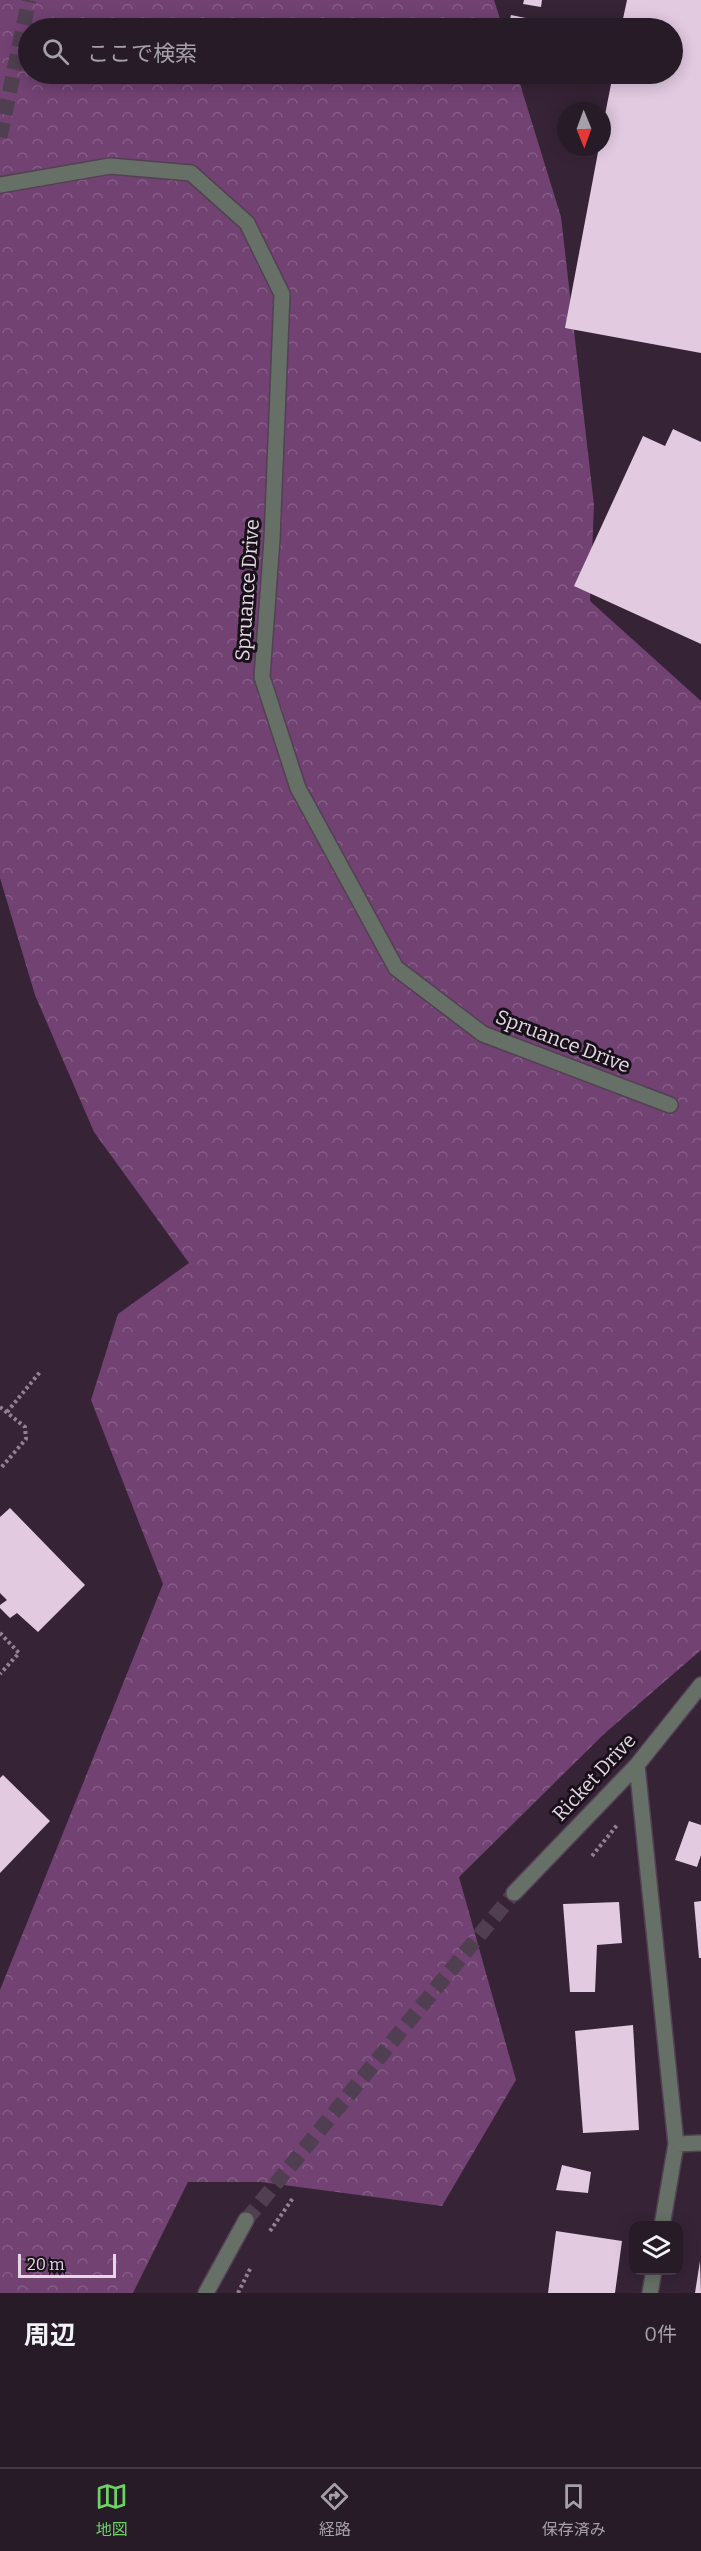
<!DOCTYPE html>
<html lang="ja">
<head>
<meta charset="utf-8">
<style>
  body { margin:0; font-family:Bitter,"Noto Sans JP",serif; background:#342834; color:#f1f3f6 }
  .controls { position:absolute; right:18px; bottom:18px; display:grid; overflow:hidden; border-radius:12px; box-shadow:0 3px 15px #0003 }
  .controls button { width:54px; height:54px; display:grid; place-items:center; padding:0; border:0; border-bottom:2px solid #443945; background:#281b28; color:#f1f3f6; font:30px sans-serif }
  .compass { position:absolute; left:557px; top:102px; width:54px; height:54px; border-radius:50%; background:#281b28; box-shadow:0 3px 15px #0003; rotate:179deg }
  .scale { position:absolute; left:18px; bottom:15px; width:98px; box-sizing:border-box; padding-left:6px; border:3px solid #e4d8e4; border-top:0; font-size:16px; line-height:21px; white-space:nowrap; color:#e4d8e4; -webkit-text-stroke:4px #191119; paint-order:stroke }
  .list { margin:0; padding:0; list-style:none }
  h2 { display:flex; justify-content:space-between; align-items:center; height:78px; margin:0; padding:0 24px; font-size:26px }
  h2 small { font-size:20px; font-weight:400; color:#a5a1a8 }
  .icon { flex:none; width:33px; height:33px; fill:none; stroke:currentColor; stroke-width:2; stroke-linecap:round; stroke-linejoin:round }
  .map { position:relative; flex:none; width:701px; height:2293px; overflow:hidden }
  .search { position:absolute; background:#281b28; box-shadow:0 3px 15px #0003; left:18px; right:18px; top:18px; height:66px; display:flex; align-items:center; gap:15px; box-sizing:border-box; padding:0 21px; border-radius:33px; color:#a5a1a8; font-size:22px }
  .sheet { height:174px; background:#281b28 }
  nav { display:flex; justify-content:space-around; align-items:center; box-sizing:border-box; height:84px; border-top:2px solid #443945; background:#281b28; font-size:16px; color:#a5a1a8 }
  nav a { display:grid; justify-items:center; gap:3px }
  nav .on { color:#6bd363 }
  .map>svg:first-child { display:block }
</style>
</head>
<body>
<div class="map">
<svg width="701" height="2293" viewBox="0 0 701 2293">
  <defs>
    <pattern id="forest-crowns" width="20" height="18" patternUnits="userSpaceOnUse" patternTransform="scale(1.5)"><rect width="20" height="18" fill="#714272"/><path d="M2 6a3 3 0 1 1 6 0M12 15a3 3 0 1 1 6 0" fill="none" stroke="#855d86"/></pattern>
  </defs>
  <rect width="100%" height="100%" fill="#362436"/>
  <!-- forest -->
  <path fill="url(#forest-crowns)" d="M0,0h494l9,28h-475v46h489l44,143 33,288 -4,96 111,100v949l-97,84 -145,143 57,203 -74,126 -181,-24h-73l-55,111h-133v-303l163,-406 -72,-184 27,-86 71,-51 -95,-131 -59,-137 -35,-117z"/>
  <!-- building -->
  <path fill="#e2cae1" d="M524,0h18l-1,7 -18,-3z
    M627,0h74v353l-136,-25 34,-181h3v-17l11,-56h59v-46h-51z
    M511,15l34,7 -2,6 -34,-4z
    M673,429l28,13v202l-127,-58 69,-150 22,10z
    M10,1508l75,77 -47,47 -21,-19 -7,5 -10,-10v-3l7,-5 -7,-7v-76z
    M3,1775l47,46 -50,52v-95z
    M689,1821l12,4v30l-4,12 -22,-7z
    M701,1901v57h-2l-5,-56z
    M619,1902l3,41 -25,2 -2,47h-25l-7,-88z
    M633,2025l6,105 -56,3 -8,-102z
    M562,2165l29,7 -3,21 -32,-3z
    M556,2231l66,10 -7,52h-67z
    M700,2261l1,32h-6z"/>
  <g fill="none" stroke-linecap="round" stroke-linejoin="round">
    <!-- minor-tunnel -->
    <path stroke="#503f50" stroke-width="15" stroke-dasharray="15 8" stroke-linecap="butt" d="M0,137l29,-137
      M246,2220l268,-327"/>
    <!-- minor casing -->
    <g stroke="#524152" stroke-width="18">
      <path id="minor" d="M0,185l110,-19 81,7 56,50 35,71 -10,245 -10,138 36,111 98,180 87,66 187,71
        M637,1765l39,379 -14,82
        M514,1893l123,-128 64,-80
        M676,2144l25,-1
        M206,2293l40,-73
        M650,2293l4,-23"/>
    </g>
    <!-- path -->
    <path stroke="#918291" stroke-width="4" stroke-dasharray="3 3" stroke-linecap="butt" d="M0,1407l25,20 1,12 -26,30
      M7,1412l33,-40
      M0,1633l19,20 -19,21
      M592,1856l26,-32
      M270,2231l23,-33
      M238,2293l13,-26"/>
    <!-- minor -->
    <use href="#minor" stroke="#677066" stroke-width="15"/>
  </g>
  <g text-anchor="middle" stroke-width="6" stroke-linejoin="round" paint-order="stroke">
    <!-- street labels -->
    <g font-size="20" fill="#e4d8e4" stroke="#191119">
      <text transform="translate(247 590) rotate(-86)" y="7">Spruance Drive</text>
      <text transform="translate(563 1041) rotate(21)" y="7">Spruance Drive</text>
      <text transform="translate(594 1777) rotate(-47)" y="7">Ricket Drive</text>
    </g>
  </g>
</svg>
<div class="controls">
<button><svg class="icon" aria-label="layers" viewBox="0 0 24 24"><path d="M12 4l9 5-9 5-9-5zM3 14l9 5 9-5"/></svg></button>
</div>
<svg class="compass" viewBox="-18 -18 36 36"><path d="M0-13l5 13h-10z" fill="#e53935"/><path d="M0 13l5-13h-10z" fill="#a5a1a8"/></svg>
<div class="scale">20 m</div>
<div class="search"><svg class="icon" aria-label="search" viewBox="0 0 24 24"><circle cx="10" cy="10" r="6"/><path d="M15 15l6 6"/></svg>ここで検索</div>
</div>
<section class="sheet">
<h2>周辺<small>0件</small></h2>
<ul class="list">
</ul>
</section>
<nav>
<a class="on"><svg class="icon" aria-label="map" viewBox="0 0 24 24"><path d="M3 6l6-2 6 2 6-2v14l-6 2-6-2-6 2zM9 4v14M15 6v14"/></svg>地図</a>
<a><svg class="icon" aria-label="directions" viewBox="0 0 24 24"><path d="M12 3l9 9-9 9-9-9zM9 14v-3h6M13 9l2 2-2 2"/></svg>経路</a>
<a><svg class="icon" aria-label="saved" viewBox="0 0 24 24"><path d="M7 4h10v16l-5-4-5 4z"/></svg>保存済み</a>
</nav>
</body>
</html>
